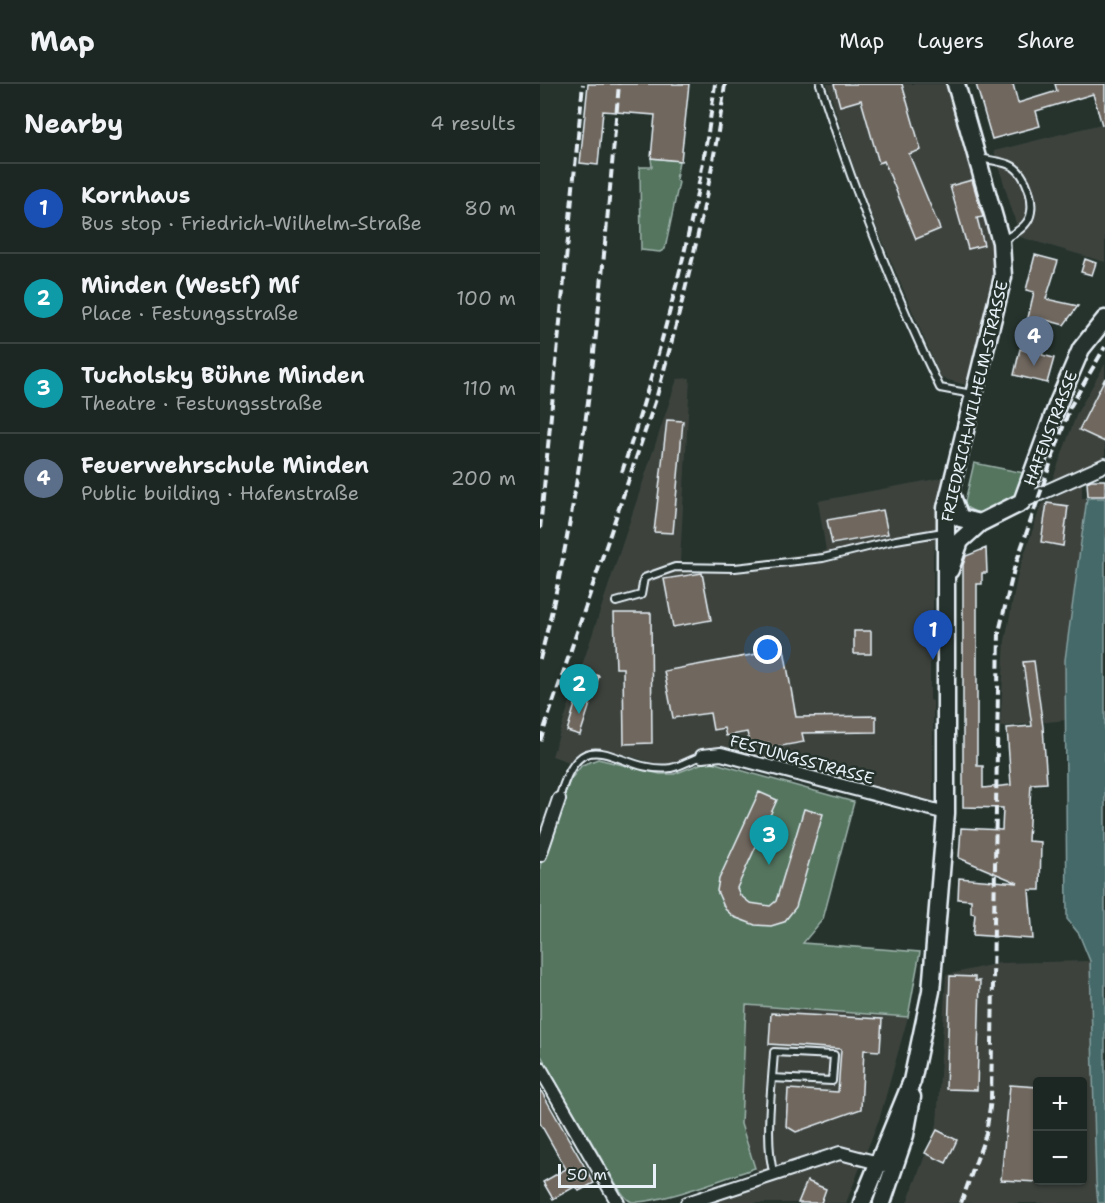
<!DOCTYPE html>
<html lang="en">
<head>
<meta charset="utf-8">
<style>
  body { margin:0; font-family:"Shantell Sans",sans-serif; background:#252e2a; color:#f1f3f6 }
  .controls { position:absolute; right:18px; bottom:18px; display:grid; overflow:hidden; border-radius:6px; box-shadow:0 2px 4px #0004 }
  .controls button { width:54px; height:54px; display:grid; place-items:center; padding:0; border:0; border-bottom:2px solid #3a4340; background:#1c2622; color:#f1f3f6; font:30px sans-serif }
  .scale { position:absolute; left:18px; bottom:15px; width:98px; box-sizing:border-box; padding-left:6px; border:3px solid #e8f1f8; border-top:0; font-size:16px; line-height:21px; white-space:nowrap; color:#e8f1f8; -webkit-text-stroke:4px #26332d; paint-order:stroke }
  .you { position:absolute; left:228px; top:566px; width:21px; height:21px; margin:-15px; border:4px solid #fff; border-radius:50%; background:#1a73e8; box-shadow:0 0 0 9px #1a73e833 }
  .badge { display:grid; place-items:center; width:39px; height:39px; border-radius:50%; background:#ea580c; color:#fff; font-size:20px; font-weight:700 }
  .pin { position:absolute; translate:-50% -50px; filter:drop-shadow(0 2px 3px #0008) }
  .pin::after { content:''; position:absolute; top:32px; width:21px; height:18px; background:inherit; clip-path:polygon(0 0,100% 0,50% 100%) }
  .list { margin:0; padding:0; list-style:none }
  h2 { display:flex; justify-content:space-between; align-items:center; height:78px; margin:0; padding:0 24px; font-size:26px }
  h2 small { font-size:20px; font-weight:400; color:#a0a5a5 }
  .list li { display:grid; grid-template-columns:39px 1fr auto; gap:18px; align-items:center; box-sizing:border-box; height:90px; padding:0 24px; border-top:2px solid #3a4340 }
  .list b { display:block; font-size:22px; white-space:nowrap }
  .list p { margin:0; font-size:20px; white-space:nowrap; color:#a0a5a5 }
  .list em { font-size:20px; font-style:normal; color:#a0a5a5 }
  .map { position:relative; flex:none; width:565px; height:1119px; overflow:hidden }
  header { display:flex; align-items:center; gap:36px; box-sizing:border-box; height:84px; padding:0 30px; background:#1c2622; border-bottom:2px solid #3a4340 }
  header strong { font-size:28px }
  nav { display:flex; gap:33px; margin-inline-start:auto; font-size:21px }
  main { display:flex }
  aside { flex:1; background:#1c2622 }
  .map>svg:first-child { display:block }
</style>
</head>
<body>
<header>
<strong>Map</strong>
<nav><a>Map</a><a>Layers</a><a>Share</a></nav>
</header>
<main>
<aside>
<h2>Nearby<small>4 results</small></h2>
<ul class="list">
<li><span class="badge" style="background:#1a4fb4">1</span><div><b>Kornhaus</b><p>Bus stop · Friedrich-Wilhelm-Straße</p></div><em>80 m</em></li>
<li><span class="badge" style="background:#0f9aa8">2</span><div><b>Minden (Westf) Mf</b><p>Place · Festungsstraße</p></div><em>100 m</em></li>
<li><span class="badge" style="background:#0f9aa8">3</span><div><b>Tucholsky Bühne Minden</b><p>Theatre · Festungsstraße</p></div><em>110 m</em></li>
<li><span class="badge" style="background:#5c6f8a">4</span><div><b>Feuerwehrschule Minden</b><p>Public building · Hafenstraße</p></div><em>200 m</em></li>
</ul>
</aside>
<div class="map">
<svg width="565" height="1119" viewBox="0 0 565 1119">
  <rect width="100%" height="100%" fill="#26332d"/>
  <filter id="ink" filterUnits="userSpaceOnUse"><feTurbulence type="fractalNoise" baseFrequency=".0167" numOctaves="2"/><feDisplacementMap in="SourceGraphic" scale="12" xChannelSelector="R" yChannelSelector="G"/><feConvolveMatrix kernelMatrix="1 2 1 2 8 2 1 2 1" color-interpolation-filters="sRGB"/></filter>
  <g filter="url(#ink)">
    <!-- built -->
    <path fill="#3c433c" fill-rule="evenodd" d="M287,0h126l46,171 -26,132 -32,-9 -79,-185z
      M565,39v139l-85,-25 -26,-86z
      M565,280v95l-53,22 25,-68z
      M150,294l-10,184 40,3 106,-14 -8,-50 128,-24 -13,77v93l-3,1v52l3,1v100l-223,-52 -39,15 -18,-1 -51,-15 -23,6 -10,8 -17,-6 125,-377z
      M542,398v16h5l-22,162 1,60 -66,7 5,-86 13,-68 23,-68z
      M550,877l8,242h-191l30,-79 9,-149 53,-12zM497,998h45v98h-45z
      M206,921l162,12 -28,100 -34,86h-138l53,-17 -20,-62z"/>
    <!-- green -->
    <path fill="#54755f" stroke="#9eb3ac" stroke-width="1.5" d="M111,74l28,3 -3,19 3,2 -14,67 -5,3 -19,-2 -1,-83h12z
      M434,379l50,10 -9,22 -36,19 -15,-8z
      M58,675l62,15h14l34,-13 146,41 -31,117 -20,24 117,9 -12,65 -162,-12 -5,119 14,44c-29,10 -94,35 -123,34 -6,-2 -9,-8 -13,-13l-79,-135v-188l30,-86 12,-15z"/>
    <!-- water -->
    <path fill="#446967" stroke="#869fa1" stroke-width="1.5" d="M547,414h18v705h-7l-2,-21 -6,-221 -11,-27 -12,-15 -2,-259z"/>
    <!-- building -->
    <path fill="#70685f" stroke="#e8f1f8" stroke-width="1.5" d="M48,0h101l-8,77 -30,-3 4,-43 -52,-4 -5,54 -18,-2z
      M294,0h68l19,66 -12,4 31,75 -24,10 -32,-78 -5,2 -18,-63 -21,6z
      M436,0h37l5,19 39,-12 -2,-7h50v40l-3,1 -9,-31 -57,17 4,15 -48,13z
      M432,96l11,37 -6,1 7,27 -16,4 -18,-63z
      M495,171l23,6 -12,38 32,7 -14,19 -22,-6 -1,7 -14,-4 7,-30 -8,-2z
      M545,175l11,4 -4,12 -11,-3z
      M493,263l11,3 -2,5 12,3 -7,25 -33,-8 6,-26 11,3z
      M565,294v64l-26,-12z
      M127,336l16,1 -10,112 -19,-1z
      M551,396h14v16h-17l-1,-14z
      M507,419l21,3 -5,40 -22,-4z
      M343,426l5,24 -56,10 -5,-24z
      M446,464l1,25h-5v11h-5v182h6v22l28,-3 -4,-57 25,-2 -9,-64 11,-1 9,66 4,56 -16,1 -3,57 13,1 -1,48h-11l4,49 -60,-4 2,-21 -4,-1v-13l-13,-1 1,-21 59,5 -59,-25 2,-30 41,2 1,-22 -40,-1v-242l3,-9z
      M162,489l9,47 -38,7 -9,-48z
      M74,529h37l1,130 -28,1 -1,-76h-7z
      M314,547h17v23h-17z
      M244,565l12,68 80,-1v16l-74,1 2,9 -34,6 -1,-5 -19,2 -3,-13 -21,4 -2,-8 -11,2 -3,-17 -37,5 -9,-47z
      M46,588l13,4 -19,59 -13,-4 10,-33 -4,-3 5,-13h5z
      M219,708l18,8 -40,88 3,7 10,8 20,3 6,-5 28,-92 19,5 -27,93 -12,15 -13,4 -16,-1 -21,-8 -9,-8 -8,-18 2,-12z
      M410,892l25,1v4h5l-3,109 -31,-1z
      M231,929l111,6 -2,32 -16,-1 -3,59 -65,23 -10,-6 2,-37 50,3 3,-43 -72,-5z
      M470,1001l28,2v95l-37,-2z
      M0,1005l54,94 -15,8 -3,-5 -23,13 -10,-17 23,-13 -26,-46z
      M397,1046l20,10 -11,23 -21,-10z
      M267,1097l19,8 -5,14h-23z"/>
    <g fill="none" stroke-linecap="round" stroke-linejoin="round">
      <!-- service casing -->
      <g stroke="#e8f1f8" stroke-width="10">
        <path id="service" d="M280,0c33,104 73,206 120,304l32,6
          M438,74c11,2 22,3 32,7 17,7 28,42 17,57 -6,9 -17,14 -26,19
          M76,518l25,-7 3,-17 31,-11 60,1 88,-10 73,-18 47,-8
          M19,715c24,-87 59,-24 112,-31 10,-2 21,-9 31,-12
          M232,994l60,3 2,-26 -60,-3c-2,33 -10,92 0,122"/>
      </g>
      <!-- minor casing -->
      <g stroke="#e8f1f8" stroke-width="16">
        <path id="minor" d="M482,418l83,-37
          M162,672l19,-2 225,59
          M0,771l19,-56
          M0,984l78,135
          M147,1119l153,-50 46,12"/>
      </g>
      <!-- secondary casing -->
      <g stroke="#e8f1f8" stroke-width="21">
        <path id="secondary" d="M411,410l9,24 20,5
          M410,486l10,-29 20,-18 42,-21 36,-99 23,-54 24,-30
          M322,1119l50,-122 19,-90 15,-178v-305l57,-231 -2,-35 -45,-158
          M342,1119l23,-68 7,-38"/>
      </g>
      <!-- service -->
      <use href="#service" stroke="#26332d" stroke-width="6"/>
      <!-- minor -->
      <use href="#minor" stroke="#26332d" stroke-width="12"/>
      <!-- secondary -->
      <use href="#secondary" stroke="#26332d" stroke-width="16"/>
      <!-- rail -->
      <path stroke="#e8f1f8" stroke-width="4" stroke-dasharray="9 4.5" stroke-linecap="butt" d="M82,388c41,-127 76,-255 93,-388
        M0,445l43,-445
        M0,575c49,-188 62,-382 79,-575
        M0,657l116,-342c29,-104 55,-208 69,-315
        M421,1119l25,-69 5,-34 8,-468 15,-63 56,-162 35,-60"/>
    </g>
  </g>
  <g text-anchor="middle" stroke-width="5" stroke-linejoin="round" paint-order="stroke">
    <!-- street labels -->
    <g font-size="16" fill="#e8f1f8" stroke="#26332d">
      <text transform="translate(434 317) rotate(-77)" y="6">FRIEDRICH-WILHELM-STRASSE</text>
      <text transform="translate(510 344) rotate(-69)" y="6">HAFENSTRASSE</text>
      <text transform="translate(262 675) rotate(15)" y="6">FESTUNGSSTRASSE</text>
    </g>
  </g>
</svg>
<div class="controls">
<button>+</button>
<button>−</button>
</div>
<div class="scale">50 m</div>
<div class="you"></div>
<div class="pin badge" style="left:393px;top:576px;background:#1a4fb4">1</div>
<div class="pin badge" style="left:39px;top:630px;background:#0f9aa8">2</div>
<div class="pin badge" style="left:229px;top:781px;background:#0f9aa8">3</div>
<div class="pin badge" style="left:494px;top:282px;background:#5c6f8a">4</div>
</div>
</main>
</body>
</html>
